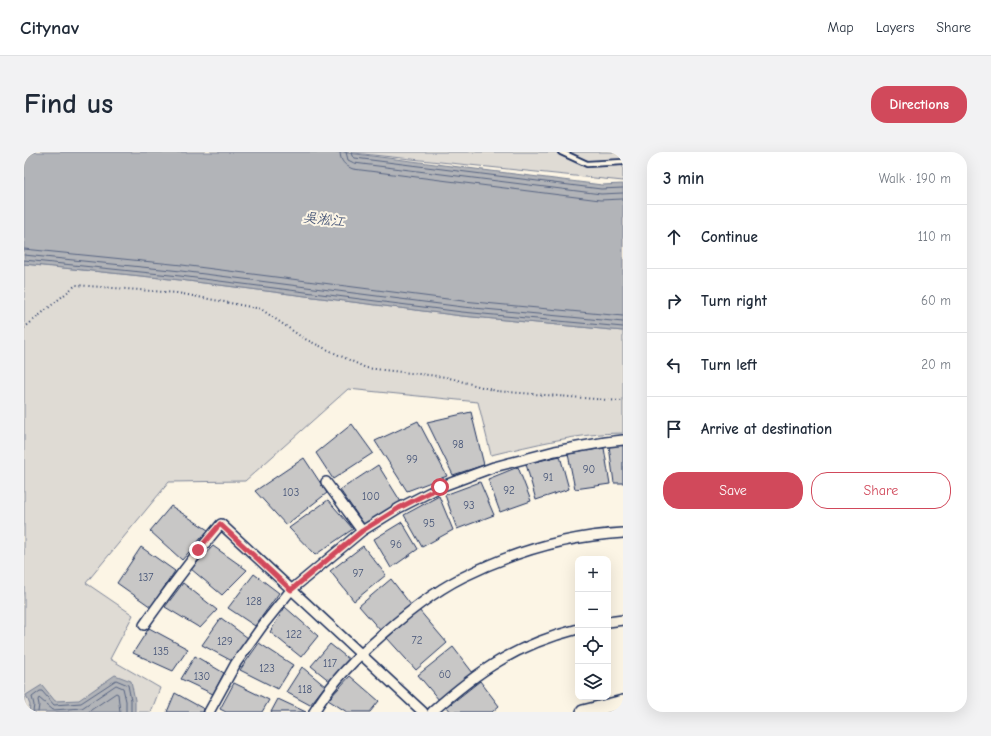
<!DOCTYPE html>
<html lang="en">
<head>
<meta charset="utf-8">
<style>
  body { margin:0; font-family:"Comic Neue","LXGW WenKai TC",sans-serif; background:#f2f2f3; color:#1f2937 }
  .controls { position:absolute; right:12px; bottom:12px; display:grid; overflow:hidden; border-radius:8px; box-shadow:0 4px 16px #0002 }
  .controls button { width:36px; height:36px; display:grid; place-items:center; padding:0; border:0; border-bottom:1px solid #e0e1e3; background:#fff; color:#1f2937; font:20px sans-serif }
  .stop { position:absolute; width:12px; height:12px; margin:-9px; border:3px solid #d1495b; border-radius:50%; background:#fff }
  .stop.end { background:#d1495b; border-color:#fff; box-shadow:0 1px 4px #0008 }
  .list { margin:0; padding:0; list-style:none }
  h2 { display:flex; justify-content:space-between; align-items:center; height:52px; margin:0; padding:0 16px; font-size:17px }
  h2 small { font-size:13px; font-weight:400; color:#747a83 }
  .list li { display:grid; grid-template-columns:26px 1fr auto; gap:12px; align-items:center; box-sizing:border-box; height:64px; padding:0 16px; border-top:1px solid #e0e1e3 }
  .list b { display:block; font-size:15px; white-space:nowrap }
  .list em { font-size:13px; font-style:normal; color:#747a83 }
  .actions { display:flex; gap:8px; padding:12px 16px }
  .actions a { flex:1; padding:9px 0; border:1px solid #d1495b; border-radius:16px; text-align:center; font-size:14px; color:#d1495b }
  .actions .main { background:#d1495b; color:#fff }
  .icon { flex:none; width:22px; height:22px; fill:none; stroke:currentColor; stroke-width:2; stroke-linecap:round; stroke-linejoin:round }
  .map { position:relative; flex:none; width:599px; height:560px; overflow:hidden; border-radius:16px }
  header { display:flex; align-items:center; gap:24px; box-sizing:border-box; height:56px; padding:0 20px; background:#fff; border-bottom:1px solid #e0e1e3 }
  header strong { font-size:19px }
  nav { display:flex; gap:22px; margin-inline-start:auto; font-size:14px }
  .intro { display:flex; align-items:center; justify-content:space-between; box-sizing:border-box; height:96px; padding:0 24px }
  h1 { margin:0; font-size:28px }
  .button { padding:10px 18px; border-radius:16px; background:#d1495b; color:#fff; font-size:14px; font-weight:700 }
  main { display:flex; gap:24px; padding:0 24px }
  aside { flex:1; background:#fff; border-radius:16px; box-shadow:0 4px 16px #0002 }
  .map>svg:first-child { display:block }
</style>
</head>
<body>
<header>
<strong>Citynav</strong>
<nav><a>Map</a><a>Layers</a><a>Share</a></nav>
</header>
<div class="intro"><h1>Find us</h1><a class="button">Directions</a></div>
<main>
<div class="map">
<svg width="599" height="560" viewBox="0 0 599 560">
  <rect width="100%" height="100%" fill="#fcf5e5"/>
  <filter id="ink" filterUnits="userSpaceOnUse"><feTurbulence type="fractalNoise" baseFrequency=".025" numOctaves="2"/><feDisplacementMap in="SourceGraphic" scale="8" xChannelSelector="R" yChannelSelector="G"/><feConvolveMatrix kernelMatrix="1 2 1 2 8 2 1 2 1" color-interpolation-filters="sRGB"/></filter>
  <g filter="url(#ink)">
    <!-- green -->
    <path fill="#dfdbd4" stroke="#7d8599" d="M320,0h279v29z
      M0,112l156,16 282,36 161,15v102c-45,0 -89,12 -132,22l-13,-53 -130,-13 -103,92 -76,1 -83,101 47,32 -23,44 50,29 -9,24h-127z"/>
    <!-- water -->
    <path fill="#b2b4b8" stroke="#767f94" d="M0,0h316l262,33 21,-1v147l-161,-15 -282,-36 -156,-16z
      M91,523l16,6 4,19v12h-106l1,-7 -4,-10 16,-10 13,16 24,-1z"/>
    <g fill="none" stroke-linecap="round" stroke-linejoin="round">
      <!-- shore -->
      <path stroke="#576482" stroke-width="1" d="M316,0c0,9 5,14 13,17l247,31 23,-1
        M322,0l2,8 6,3 247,31 22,-1
        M327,0l1,4 3,2 246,31 22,-1
        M0,97l158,16 281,36 160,15
        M0,103l157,16 282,36 160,15
        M0,108l156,16 282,36 161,15
        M9,560l1,-7 -2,-8 8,-6h2l12,14 27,-2 35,-23 12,5 3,15v12
        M14,560l1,-7 -1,-5 1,-2 14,12 29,-2 34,-23 7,3 3,13v11
        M64,560l28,-19 2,1 2,18"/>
    </g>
    <!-- building -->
    <path fill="#c8c7c6" stroke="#1b2f5e" d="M447,260l13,53 -31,10 -26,-53z
      M394,269l29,55 -40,15 -32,-50z
      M328,272l21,29 -40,26 -17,-26z
      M599,293v38h-9l-5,-37z
      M580,296l6,36 -35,5 -7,-35z
      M536,304l9,33 -33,11 -10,-36z
      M280,306l23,35 -41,32 -31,-34z
      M354,313l23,37 -37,22 -24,-34z
      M494,315l13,34 -31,11 -12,-33z
      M456,330l14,33 -37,14 -12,-34z
      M415,344l14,34 -31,17 -18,-32z
      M304,348l25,29 -38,26 -26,-27z
      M147,354l37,24 -26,30 -32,-29z
      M378,370l16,27 -27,19 -17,-29z
      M189,394l34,24 -25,25 -31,-26z
      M339,394l23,29 -32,26 -24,-30z
      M117,395l34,24 -24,36 -34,-24z
      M230,422l25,19 -24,33 -27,-18z
      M367,427l20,26 -31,25 -21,-24z
      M159,431l34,27 -17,18 -35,-21z
      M261,455l33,29 -17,21 -31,-25z
      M395,458l28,33 -31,27 -29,-32z
      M197,466l27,20 -16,23 -30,-16z
      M125,476l39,21 -15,22 -40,-18z
      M235,491l34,22 -15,24 -38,-19z
      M306,492l20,16 -19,22 -20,-16z
      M429,495l20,26 -34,27 -21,-25z
      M171,504l29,17 -11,21 -32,-15z
      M278,515l23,19 -15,19 -24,-13z
      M326,524l29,25 -9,11h-23l-19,-12z
      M456,529l19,25 -7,6h-41l-4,-5z
      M210,531l35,17 -7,12h-36l-6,-3z
      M151,541l29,16 -1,3h-36z
      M254,547l28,13h-35z"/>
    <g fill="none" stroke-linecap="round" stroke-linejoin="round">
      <!-- lane casing -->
      <g stroke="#1b2f5e" stroke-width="8">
        <path id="lane" d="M537,0l26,12 36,-2"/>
      </g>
      <!-- street casing -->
      <g stroke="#1b2f5e" stroke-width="12">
        <path id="street" d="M302,330l36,49
          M584,470l15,-2
          M120,473c24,-34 49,-68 77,-101l202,188
          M185,560l27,-49 27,-38 28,-35 71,-59 37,-23 41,-21 54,-20 61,-16 51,-9 17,-2
          M290,560c14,-24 36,-48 57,-67 26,-24 60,-52 92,-68 50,-25 105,-41 160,-44
          M408,560c47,-42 84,-67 146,-83"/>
      </g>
      <!-- secondary casing -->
      <g stroke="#1b2f5e" stroke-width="16">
        <path id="secondary" d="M559,560l40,-10"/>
      </g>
      <!-- path -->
      <path stroke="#1b2f5e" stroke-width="2" stroke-dasharray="1 3" stroke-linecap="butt" d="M0,176l52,-43 101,8 84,16 42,29 63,30 80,9 50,14 124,10 3,-1"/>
      <!-- lane -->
      <use href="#lane" stroke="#fcf5e5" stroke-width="4.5"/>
      <!-- street -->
      <use href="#street" stroke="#fcf5e5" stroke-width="9"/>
      <!-- secondary -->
      <use href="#secondary" stroke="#fcf5e5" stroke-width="13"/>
    </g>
  </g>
  <g fill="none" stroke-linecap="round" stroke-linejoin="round" filter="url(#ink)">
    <!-- route -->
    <path stroke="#d1495b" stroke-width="5" d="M174,398l22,-26 71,66 71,-59 37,-23 41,-21"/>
  </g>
  <g text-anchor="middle" stroke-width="4" stroke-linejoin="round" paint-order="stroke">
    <!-- number labels -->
    <g font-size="11" fill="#465578">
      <text x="434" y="296">98</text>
      <text x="388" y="311">99</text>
      <text x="565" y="321">90</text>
      <text x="524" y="329">91</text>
      <text x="485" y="342">92</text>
      <text x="267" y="344">103</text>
      <text x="347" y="348">100</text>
      <text x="445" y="357">93</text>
      <text x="405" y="375">95</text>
      <text x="372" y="396">96</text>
      <text x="334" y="425">97</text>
      <text x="122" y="429">137</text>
      <text x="230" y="453">128</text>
      <text x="270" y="486">122</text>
      <text x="393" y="492">72</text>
      <text x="201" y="493">129</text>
      <text x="137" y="503">135</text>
      <text x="306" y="515">117</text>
      <text x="243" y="520">123</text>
      <text x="421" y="526">60</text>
      <text x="178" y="528">130</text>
      <text x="281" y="541">118</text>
    </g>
    <!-- water labels -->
    <g font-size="14" font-style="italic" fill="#485779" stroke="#fcf5e5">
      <text transform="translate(300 67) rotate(7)" y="5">吴淞江</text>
    </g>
  </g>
</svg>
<div class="controls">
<button>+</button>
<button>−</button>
<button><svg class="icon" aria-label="locate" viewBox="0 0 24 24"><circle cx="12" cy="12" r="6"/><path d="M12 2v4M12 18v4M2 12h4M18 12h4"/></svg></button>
<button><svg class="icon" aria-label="layers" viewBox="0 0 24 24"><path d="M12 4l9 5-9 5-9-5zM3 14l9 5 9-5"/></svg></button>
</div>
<div class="stop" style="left:416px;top:335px"></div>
<div class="stop end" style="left:174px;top:398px"></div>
</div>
<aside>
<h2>3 min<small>Walk · 190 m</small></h2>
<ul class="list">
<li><svg class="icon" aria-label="ahead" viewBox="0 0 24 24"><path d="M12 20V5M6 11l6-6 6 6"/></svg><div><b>Continue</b></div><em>110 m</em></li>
<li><svg class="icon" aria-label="right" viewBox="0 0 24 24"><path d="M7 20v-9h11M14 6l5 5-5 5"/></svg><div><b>Turn right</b></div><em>60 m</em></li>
<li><svg class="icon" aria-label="left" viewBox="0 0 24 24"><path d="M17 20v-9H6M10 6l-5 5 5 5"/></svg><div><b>Turn left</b></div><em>20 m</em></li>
<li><svg class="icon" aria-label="arrive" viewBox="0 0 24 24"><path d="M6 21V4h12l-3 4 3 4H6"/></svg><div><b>Arrive at destination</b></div></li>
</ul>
<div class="actions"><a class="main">Save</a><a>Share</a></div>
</aside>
</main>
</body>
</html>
